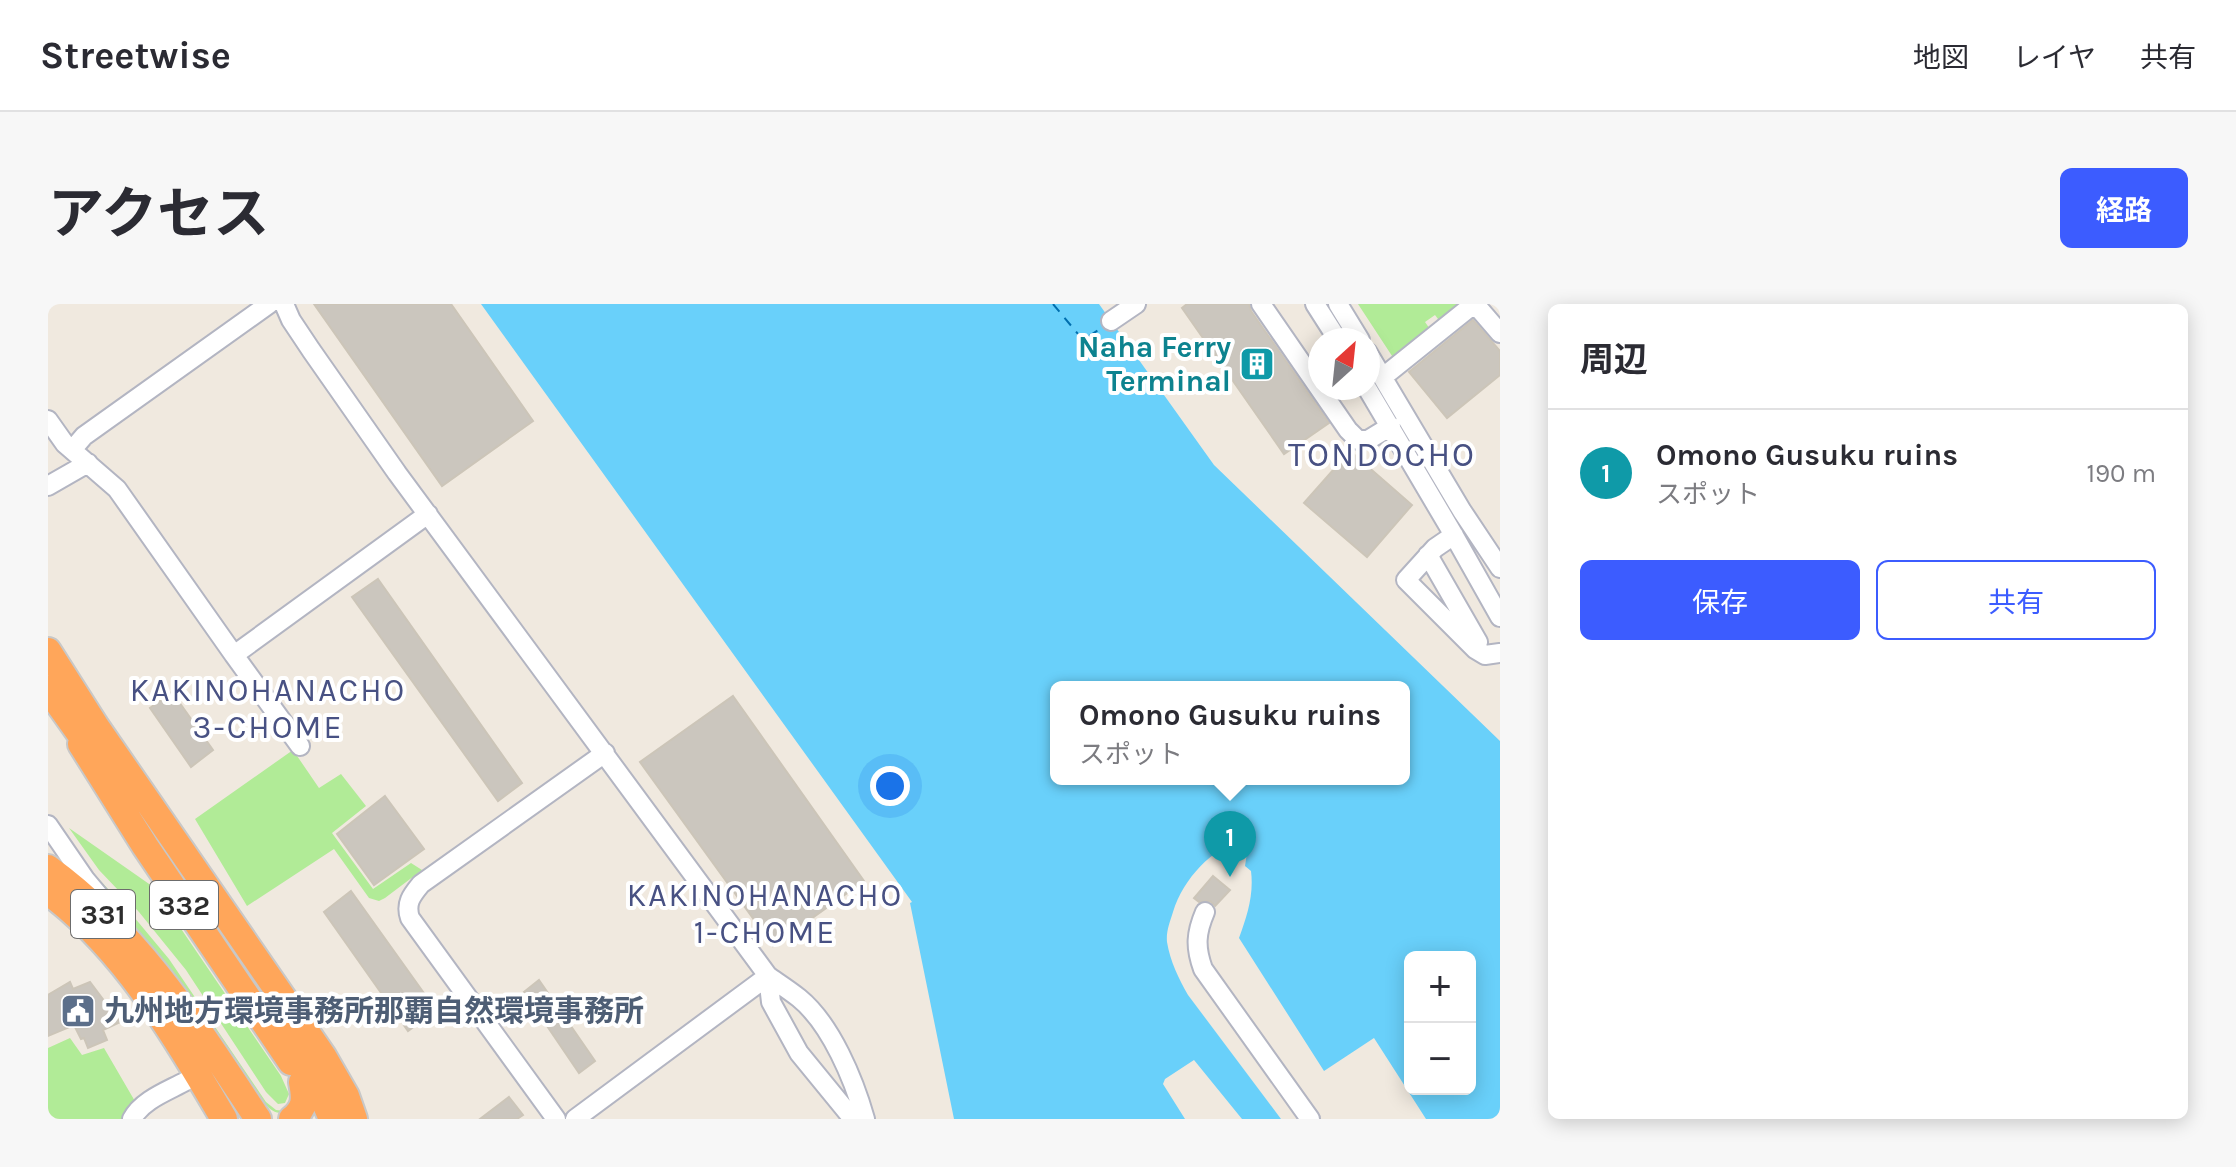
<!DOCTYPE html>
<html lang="ja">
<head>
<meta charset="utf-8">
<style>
  body { margin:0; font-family:Karla,"Noto Sans JP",sans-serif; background:#f7f7f7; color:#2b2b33 }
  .controls { position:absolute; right:24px; bottom:24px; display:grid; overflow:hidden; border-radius:12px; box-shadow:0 4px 20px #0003 }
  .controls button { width:72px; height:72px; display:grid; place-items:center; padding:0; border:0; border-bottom:2px solid #e1e1e2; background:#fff; color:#2b2b33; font:40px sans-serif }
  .compass { position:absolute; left:1260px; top:24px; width:72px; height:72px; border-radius:50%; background:#fff; box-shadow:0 4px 20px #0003; rotate:27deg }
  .you { position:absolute; left:842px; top:482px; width:28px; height:28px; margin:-20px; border:6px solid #fff; border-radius:50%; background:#1a73e8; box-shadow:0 0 0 12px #1a73e833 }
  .badge { display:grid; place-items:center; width:52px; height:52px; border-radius:50%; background:#3c5cff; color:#fff; font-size:26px; font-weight:700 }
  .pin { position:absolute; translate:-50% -66px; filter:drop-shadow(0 2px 4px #0008) }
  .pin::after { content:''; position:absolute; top:42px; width:28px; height:24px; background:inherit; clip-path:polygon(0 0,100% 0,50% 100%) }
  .popup { position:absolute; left:1002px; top:377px; width:360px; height:104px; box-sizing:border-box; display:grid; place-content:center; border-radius:12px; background:#fff; filter:drop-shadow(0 2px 6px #0005); font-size:26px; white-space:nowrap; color:#7c7c81 }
  .popup b { font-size:30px; color:#2b2b33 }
  .popup::after { content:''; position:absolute; left:50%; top:100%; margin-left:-16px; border:16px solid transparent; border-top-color:#fff }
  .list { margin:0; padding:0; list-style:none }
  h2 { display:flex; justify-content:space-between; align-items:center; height:104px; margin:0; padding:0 32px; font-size:34px }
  h2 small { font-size:26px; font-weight:400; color:#7c7c81 }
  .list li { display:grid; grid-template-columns:52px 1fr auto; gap:24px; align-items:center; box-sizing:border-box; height:128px; padding:0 32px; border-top:2px solid #e1e1e2 }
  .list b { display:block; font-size:30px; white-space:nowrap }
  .list p { margin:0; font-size:26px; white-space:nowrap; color:#7c7c81 }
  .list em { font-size:26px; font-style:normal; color:#7c7c81 }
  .actions { display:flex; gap:16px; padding:24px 32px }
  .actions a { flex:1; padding:18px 0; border:2px solid #3c5cff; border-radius:12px; text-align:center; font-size:28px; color:#3c5cff }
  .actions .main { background:#3c5cff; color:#fff }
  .map { position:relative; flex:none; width:1452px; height:815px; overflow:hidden; border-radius:12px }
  header { display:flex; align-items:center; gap:48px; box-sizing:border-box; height:112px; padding:0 40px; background:#fff; border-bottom:2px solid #e1e1e2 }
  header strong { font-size:38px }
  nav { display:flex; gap:44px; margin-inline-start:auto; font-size:28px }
  .intro { display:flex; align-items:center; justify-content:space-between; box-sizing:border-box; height:192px; padding:0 48px }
  h1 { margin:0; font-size:56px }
  .button { padding:20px 36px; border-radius:12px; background:#3c5cff; color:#fff; font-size:28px; font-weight:700 }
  main { display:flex; gap:48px; padding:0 48px }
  aside { flex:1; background:#fff; border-radius:12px; box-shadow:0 4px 20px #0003 }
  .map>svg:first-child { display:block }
</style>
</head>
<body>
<header>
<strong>Streetwise</strong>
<nav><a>地図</a><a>レイヤ</a><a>共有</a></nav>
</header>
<div class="intro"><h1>アクセス</h1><a class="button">経路</a></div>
<main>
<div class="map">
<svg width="1452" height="815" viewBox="0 0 1452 815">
  <rect width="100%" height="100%" fill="#f0e9df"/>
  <!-- green -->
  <path fill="#b1eb97" d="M1310,0h100l3,4 -20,15 -6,-8 -10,7 7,10 -38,27z
    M245,446l26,38 22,-14 25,32 -34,27 41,56 38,-26 11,7 -37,28 -6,3 -10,-3 -35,-49 -87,57 -52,-87z
    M21,524l83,58 129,190 8,18 -4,9 -7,1 -12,-12 -80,-122 -47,-58 -40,-42z
    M15,529l33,43 38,41 35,42 97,143 10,8 10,1c-10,5 -17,-2 -23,-10l-94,-132 -62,-72z
    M22,734l12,17 22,-7 32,55 -11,16h-77v-71z"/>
  <!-- water -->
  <path fill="#69d0fa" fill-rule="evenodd" d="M433,0h618l115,161 286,276v378h-74l-52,-81 -50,33 -85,-133c8,-22 15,-43 12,-67l-6,-5 4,-26 -5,-4c-33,15 -60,41 -71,76 -3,10 -7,19 -6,30 3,19 12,37 21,53l93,124h-39l-48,-59 -29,19 -2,5 22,35h-231l-44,-216 2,-1zM1008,383h348v92h-348zM1362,653h60v132h-60z"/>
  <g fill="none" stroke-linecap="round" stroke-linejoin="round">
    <!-- ferry -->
    <path stroke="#006eae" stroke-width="2" stroke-dasharray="10 8" stroke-linecap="butt" d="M1005,0l30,36 20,-13"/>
  </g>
  <!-- building -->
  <path fill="#cbc6be" stroke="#ccc5b8" stroke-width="2" d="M266,0h137l82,117 -91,65z
    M1139,0h62l2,7 78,112 -45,31 -102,-146z
    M1425,16l27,31v24l-53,43 -38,-46z
    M1302,147l62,54 -45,52 -63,-54z
    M330,275l144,204 -24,18 -146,-204z
    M124,388l41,58 -22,17 -41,-59z
    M685,392l131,185 -91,65 -133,-184z
    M337,492l39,53 -50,36 -37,-51z
    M1165,572l17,14 -15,16 -5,-5 -11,1 -5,-4z
    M303,587l85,119 -28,21 -84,-119z
    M491,676l56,81 -16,12 -55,-81z
    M22,678l3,7 17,-7 30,40 -17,8 4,10 -19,8 -4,-10 -3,1 -7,-14 -26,11v-41z
    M461,793l14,18 -6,4h-37z"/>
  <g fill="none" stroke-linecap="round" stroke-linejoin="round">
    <!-- minor casing -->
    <g stroke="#b3b5c2" stroke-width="22">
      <path id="minor" d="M221,0l-185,132 -12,14 45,39 117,166 194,-141
        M236,0l7,16 20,30 86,123 371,503c10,7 21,14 31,22 32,26 55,82 66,121
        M1213,0l87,126 10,10h10l23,-14
        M1267,0l23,36
        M1290,0l22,36
        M1427,0l25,29
        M1063,17l25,-17
        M1320,49l94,158 38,57
        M1335,73l91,-73
        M1319,84l85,144 48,85
        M0,116l17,24 7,6
        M0,182l40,-23
        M1406,231l-19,13 -29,32 69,69 10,6 15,-2
        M1380,251l50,87
        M186,351l66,91
        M0,521l37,54 21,25
        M1157,608c-9,21 -10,35 -2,57l107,150
        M720,672l3,26 28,51 54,66
        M84,815c10,-19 36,-28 54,-38
        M508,815l-146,-201c-5,-15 2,-23 11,-34l184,-131
        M527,815l193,-143"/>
    </g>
    <!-- highway casing -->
    <g stroke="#c8c8c8" stroke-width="30">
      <path id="highway" d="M0,347l47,74 228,331 23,40 8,23
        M0,385l47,66
        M33,440l64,102 146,216
        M0,564c90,65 149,159 210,251
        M0,588c77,57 128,146 176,227
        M241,733l25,40 18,42
        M244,815c14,-11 13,-21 10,-37"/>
    </g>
    <!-- minor -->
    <use href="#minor" stroke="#fff" stroke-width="18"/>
    <!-- highway -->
    <use href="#highway" stroke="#ffa65a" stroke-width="26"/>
  </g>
  <!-- icons -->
  <defs>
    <g id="building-square" transform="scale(1.8)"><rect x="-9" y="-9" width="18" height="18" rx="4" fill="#0f9aa8" stroke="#fff"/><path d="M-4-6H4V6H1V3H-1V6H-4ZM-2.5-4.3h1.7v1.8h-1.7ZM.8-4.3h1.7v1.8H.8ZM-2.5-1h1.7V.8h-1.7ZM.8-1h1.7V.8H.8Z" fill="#fff"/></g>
    <g id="civic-square" transform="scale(1.8)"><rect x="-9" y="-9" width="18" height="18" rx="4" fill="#5c6f8a" stroke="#fff"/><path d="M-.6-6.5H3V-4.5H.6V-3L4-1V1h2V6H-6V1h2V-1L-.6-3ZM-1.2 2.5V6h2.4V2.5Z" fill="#fff"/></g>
  </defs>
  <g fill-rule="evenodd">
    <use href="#building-square" x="1209" y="60"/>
    <use href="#civic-square" x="30" y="707"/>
  </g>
  <g text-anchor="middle" stroke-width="8" stroke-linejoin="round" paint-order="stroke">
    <!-- shield labels -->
    <g fill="#fff" stroke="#6c6c6c" stroke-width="2">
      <rect x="102" y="577" width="68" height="48" rx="6"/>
      <rect x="23" y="586" width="64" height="48" rx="6"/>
    </g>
    <g font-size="28" font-weight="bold" fill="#2d2d2d">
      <text x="136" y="611">332</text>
      <text x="55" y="620">331</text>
    </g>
    <!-- culture labels -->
    <g font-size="30" font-weight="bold" fill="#0d838f" stroke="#fff" text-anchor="end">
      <text x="1183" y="53">Naha Ferry<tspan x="1183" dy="34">Terminal</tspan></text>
    </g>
    <!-- service labels -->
    <g font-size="30" font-weight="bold" fill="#4e5e75" stroke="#fff" text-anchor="start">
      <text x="56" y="717">九州地方環境事務所那覇自然環境事務所</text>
    </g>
    <!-- neighbourhood labels -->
    <g font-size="32" letter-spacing="2" fill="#485183" stroke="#fff">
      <text x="220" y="397">KAKINOHANACHO<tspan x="220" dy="37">3-CHOME</tspan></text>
      <text x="717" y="602">KAKINOHANACHO<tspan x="717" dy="37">1-CHOME</tspan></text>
    </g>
    <!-- quarter labels -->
    <g font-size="34" letter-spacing="2" fill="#485183" stroke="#fff">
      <text x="1334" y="162">TONDOCHO</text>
    </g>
  </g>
</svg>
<div class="controls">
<button>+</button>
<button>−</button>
</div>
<svg class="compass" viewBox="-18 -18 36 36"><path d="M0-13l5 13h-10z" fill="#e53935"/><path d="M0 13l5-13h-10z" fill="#7c7c81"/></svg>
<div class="you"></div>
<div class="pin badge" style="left:1182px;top:573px;background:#0f9aa8">1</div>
<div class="popup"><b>Omono Gusuku ruins</b>スポット</div>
</div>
<aside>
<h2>周辺<small></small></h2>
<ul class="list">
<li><span class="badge" style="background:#0f9aa8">1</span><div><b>Omono Gusuku ruins</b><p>スポット</p></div><em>190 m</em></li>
</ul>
<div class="actions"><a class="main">保存</a><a>共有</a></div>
</aside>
</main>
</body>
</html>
